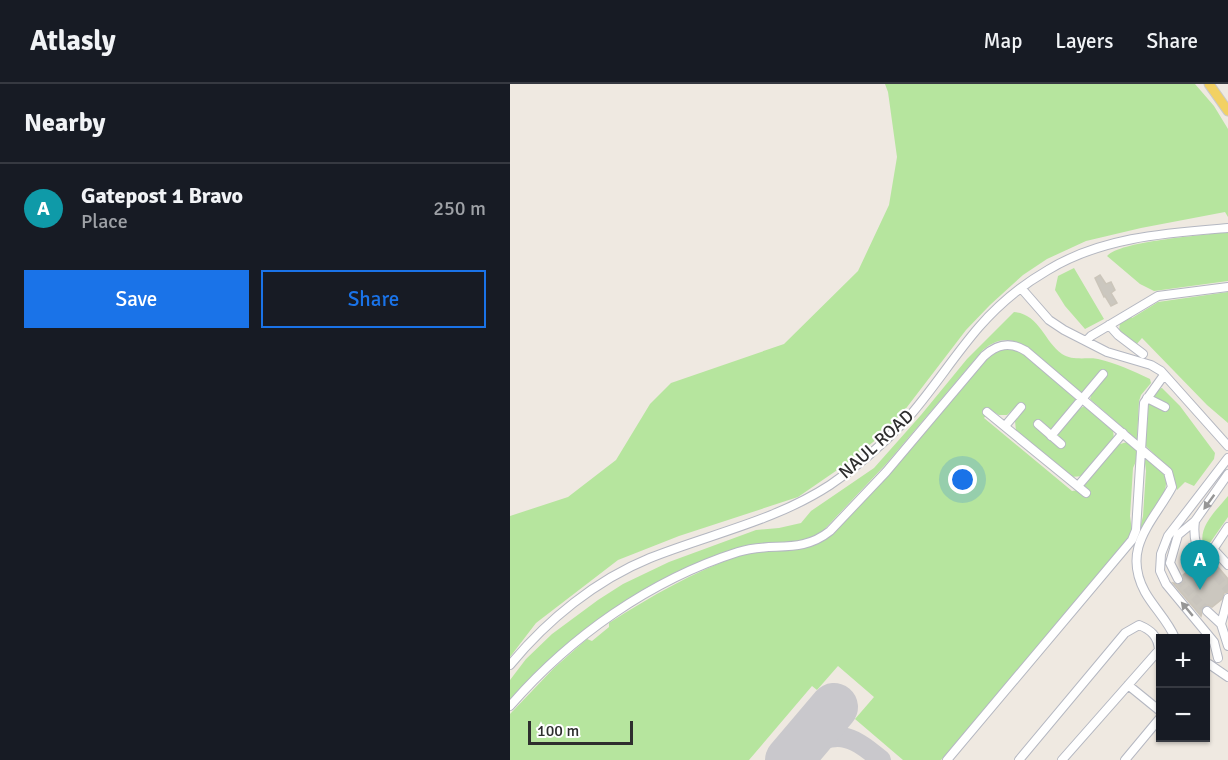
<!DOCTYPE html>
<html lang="en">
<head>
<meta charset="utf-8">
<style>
  body { margin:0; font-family:Signika,sans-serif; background:#242831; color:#f1f3f6 }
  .controls { position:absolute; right:18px; bottom:18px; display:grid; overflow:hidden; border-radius:0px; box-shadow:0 2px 4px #0004 }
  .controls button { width:54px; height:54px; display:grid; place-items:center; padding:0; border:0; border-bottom:2px solid #363941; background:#171b24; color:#f1f3f6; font:30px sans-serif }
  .scale { position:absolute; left:18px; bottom:15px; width:105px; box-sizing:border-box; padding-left:6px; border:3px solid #2e2e2e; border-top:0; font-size:16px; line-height:21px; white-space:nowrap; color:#2e2e2e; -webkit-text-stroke:4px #fff; paint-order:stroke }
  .you { position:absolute; left:453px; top:396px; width:21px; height:21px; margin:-15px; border:4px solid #fff; border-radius:50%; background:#1a73e8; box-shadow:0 0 0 9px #1a73e833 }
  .badge { display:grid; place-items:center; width:39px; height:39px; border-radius:50%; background:#1a73e8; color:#fff; font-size:20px; font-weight:700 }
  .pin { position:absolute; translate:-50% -50px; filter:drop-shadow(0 2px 3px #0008) }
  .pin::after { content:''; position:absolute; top:32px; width:21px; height:18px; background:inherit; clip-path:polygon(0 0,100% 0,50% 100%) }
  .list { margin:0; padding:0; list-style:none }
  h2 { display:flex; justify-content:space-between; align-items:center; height:78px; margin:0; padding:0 24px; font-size:26px }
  h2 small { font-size:20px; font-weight:400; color:#9ea1a6 }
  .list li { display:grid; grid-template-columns:39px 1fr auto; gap:18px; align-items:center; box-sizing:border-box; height:90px; padding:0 24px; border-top:2px solid #363941 }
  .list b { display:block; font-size:22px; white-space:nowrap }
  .list p { margin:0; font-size:20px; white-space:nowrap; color:#9ea1a6 }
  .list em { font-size:20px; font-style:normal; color:#9ea1a6 }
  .actions { display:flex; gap:12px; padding:18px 24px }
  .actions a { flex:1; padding:14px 0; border:2px solid #1a73e8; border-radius:0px; text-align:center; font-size:21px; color:#1a73e8 }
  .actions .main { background:#1a73e8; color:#fff }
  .map { position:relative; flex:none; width:718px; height:676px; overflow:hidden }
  header { display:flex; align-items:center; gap:36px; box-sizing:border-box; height:84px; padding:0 30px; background:#171b24; border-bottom:2px solid #363941 }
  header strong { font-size:28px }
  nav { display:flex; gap:33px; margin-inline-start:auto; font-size:21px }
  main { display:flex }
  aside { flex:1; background:#171b24 }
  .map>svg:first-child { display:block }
</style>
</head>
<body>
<header>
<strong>Atlasly</strong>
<nav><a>Map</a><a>Layers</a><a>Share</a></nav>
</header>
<main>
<aside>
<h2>Nearby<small></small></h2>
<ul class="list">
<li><span class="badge" style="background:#0f9aa8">A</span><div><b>Gatepost 1 Bravo</b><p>Place</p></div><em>250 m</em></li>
</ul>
<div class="actions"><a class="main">Save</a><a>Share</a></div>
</aside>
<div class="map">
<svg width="718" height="676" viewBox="0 0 718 676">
  <rect width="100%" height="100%" fill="#efe9e1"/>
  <!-- green -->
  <path fill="#b6e59e" d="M375,0h310l19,22 14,23v88l-3,-5 -84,16 -55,13 -39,18 -24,16 -33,30 -24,25 -62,81 -26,27 -32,26 -48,33 -119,39 -61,24 -82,63 -26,34v-141l58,-19 48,-37 34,-56 21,-21 113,-39 74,-73 31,-66 8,-48 -9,-65z
    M706,149h12v48l-74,10 -14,-7 -33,-28c15,-15 85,-19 109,-23z
    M564,184l30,51 -19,10 -20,-23 -10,-16 3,-14z
    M718,208v131l-21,-18 -65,-67 -6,7 -15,-11 -2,-3 1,-9 10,-7 2,3 26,-16z
    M504,228c25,2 30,29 48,42 10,7 24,3 36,5 18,4 35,12 52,20l1,4 -10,12 -2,6 -2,39 -47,-41 2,-7 15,-18 -3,-3 -21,21 -2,1c-11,-10 -22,-19 -33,-28 -21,-18 -38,-37 -65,-15l-96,113 -67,71c-25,14 -53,5 -80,13 -87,27 -169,86 -230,153v-20l16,-21 26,-25 46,-34 25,-16 46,-22 87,-32 23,-2 22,-5 10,-12 63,-43 47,-53 46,-56z
    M492,264l15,2 6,3 54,47 -26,31 7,7v-6l20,-23 7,-3 28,24 1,9 -31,37 -12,1 -55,-46 -1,-10 3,-16 -11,10h-8l-9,-5 -6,8 88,73 7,-1 38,-45 10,-3 10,9v8l-4,9 -3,48 2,15 -8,13 -183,216h-38l-48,-41 19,-22 -36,-31 -21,24 -5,-4 -63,74h-239v-46l44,-46 33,-29 5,2 17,-14v-4c42,-27 85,-51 131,-68 35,-12 60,6 93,-22l155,-177z
    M652,304l18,18 35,47 -1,6 -20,27 -9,-4 -8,8c-4,-26 -18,-29 -33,-46l2,-39 11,-16z
    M634,371c6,6 15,12 20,20 10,18 -20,44 -26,62l5,-21 3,-45z
    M718,412v21l-23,33c-10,-21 10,-38 23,-54z"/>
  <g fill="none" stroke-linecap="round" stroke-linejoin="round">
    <!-- taxiway -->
    <path stroke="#c9c8cc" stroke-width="20" d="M289,665c39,-18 49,-17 82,11"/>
    <!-- runway -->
    <path stroke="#c9c8cc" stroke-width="48" d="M279,676l45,-53"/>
  </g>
  <!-- building -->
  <path fill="#cbc7bf" stroke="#cbc5ba" stroke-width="1.5" d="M590,191l6,9 5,-2 4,8 -4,3 6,10 -6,3 -6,-10 -1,1 -9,-19z
    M697,470l21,25v13l-4,1 -2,6 -10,8 -4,-2 -5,2 -2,9 -28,-33 8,1 3,-4 -1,-5 15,-13 7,1 3,-4z"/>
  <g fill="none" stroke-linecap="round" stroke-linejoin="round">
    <!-- minor-tunnel -->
    <path stroke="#c8c4bd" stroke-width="8" stroke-dasharray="8 4" stroke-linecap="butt" d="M692,474l26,32
      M668,495l29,32"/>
    <!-- minor casing -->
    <g stroke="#b4b7c1" stroke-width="10">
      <path id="minor" d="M511,204l28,32 15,10 43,22 44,13 10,6 67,75
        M599,241l9,10 25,19
        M576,257l5,-5 67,-40 70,-9
        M637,314l18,9
        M477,328l99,81
        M528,340l23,20
        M495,342l16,-19
        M541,352l52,-62
        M568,402l45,-53
        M685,437c-2,14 0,25 7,37
        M718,443l-14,21 1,3 13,14
        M668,495l-8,-16 8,-28 17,-14 33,-47
        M697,527l14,13 7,22
        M711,540l7,-26
        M708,574l-4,-16 -48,-58 -6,-13 1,-17 7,-18 60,-78
        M0,581c37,-45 86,-85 140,-107 60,-24 125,-37 180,-73 27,-18 53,-41 76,-65 26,-29 47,-63 73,-93 20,-23 43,-42 69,-57 54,-33 119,-37 180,-42
        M696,582l3,-2 19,13
        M618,601l32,26
        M0,622c60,-69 140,-126 228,-154 34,-11 62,3 92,-21l56,-59 98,-116c13,-12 26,-15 42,-5l142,121 4,15c-19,35 -51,61 -27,105 9,16 23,29 30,46
        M437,676l185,-220 4,-10 8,-127 20,-28
        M509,676l106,-127 14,-8c12,5 19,11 20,25l-97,110
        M615,676l35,-42"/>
    </g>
    <!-- major casing -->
    <g stroke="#c9c9c9" stroke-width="11">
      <path id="major" d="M699,0l19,27"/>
    </g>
    <!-- minor -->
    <use href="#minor" stroke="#fff" stroke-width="8"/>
    <!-- major -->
    <use href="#major" stroke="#f2d163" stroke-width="9"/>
  </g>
  <!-- one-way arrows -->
  <defs><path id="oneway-solid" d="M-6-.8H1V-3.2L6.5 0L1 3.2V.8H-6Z" transform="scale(1.5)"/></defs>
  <g fill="#969696">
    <use href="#oneway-solid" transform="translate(699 418) rotate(126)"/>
    <use href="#oneway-solid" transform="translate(677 525) rotate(-130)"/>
  </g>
  <g text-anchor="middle" stroke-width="4.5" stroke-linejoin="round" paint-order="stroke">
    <!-- street labels -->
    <g font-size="18" fill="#2e2e2e" stroke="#fff">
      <text transform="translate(366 360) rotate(-42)" y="6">NAUL ROAD</text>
    </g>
  </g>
</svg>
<div class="controls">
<button>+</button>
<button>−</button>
</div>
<div class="scale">100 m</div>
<div class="you"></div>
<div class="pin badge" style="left:690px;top:506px;background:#0f9aa8">A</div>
</div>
</main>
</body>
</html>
